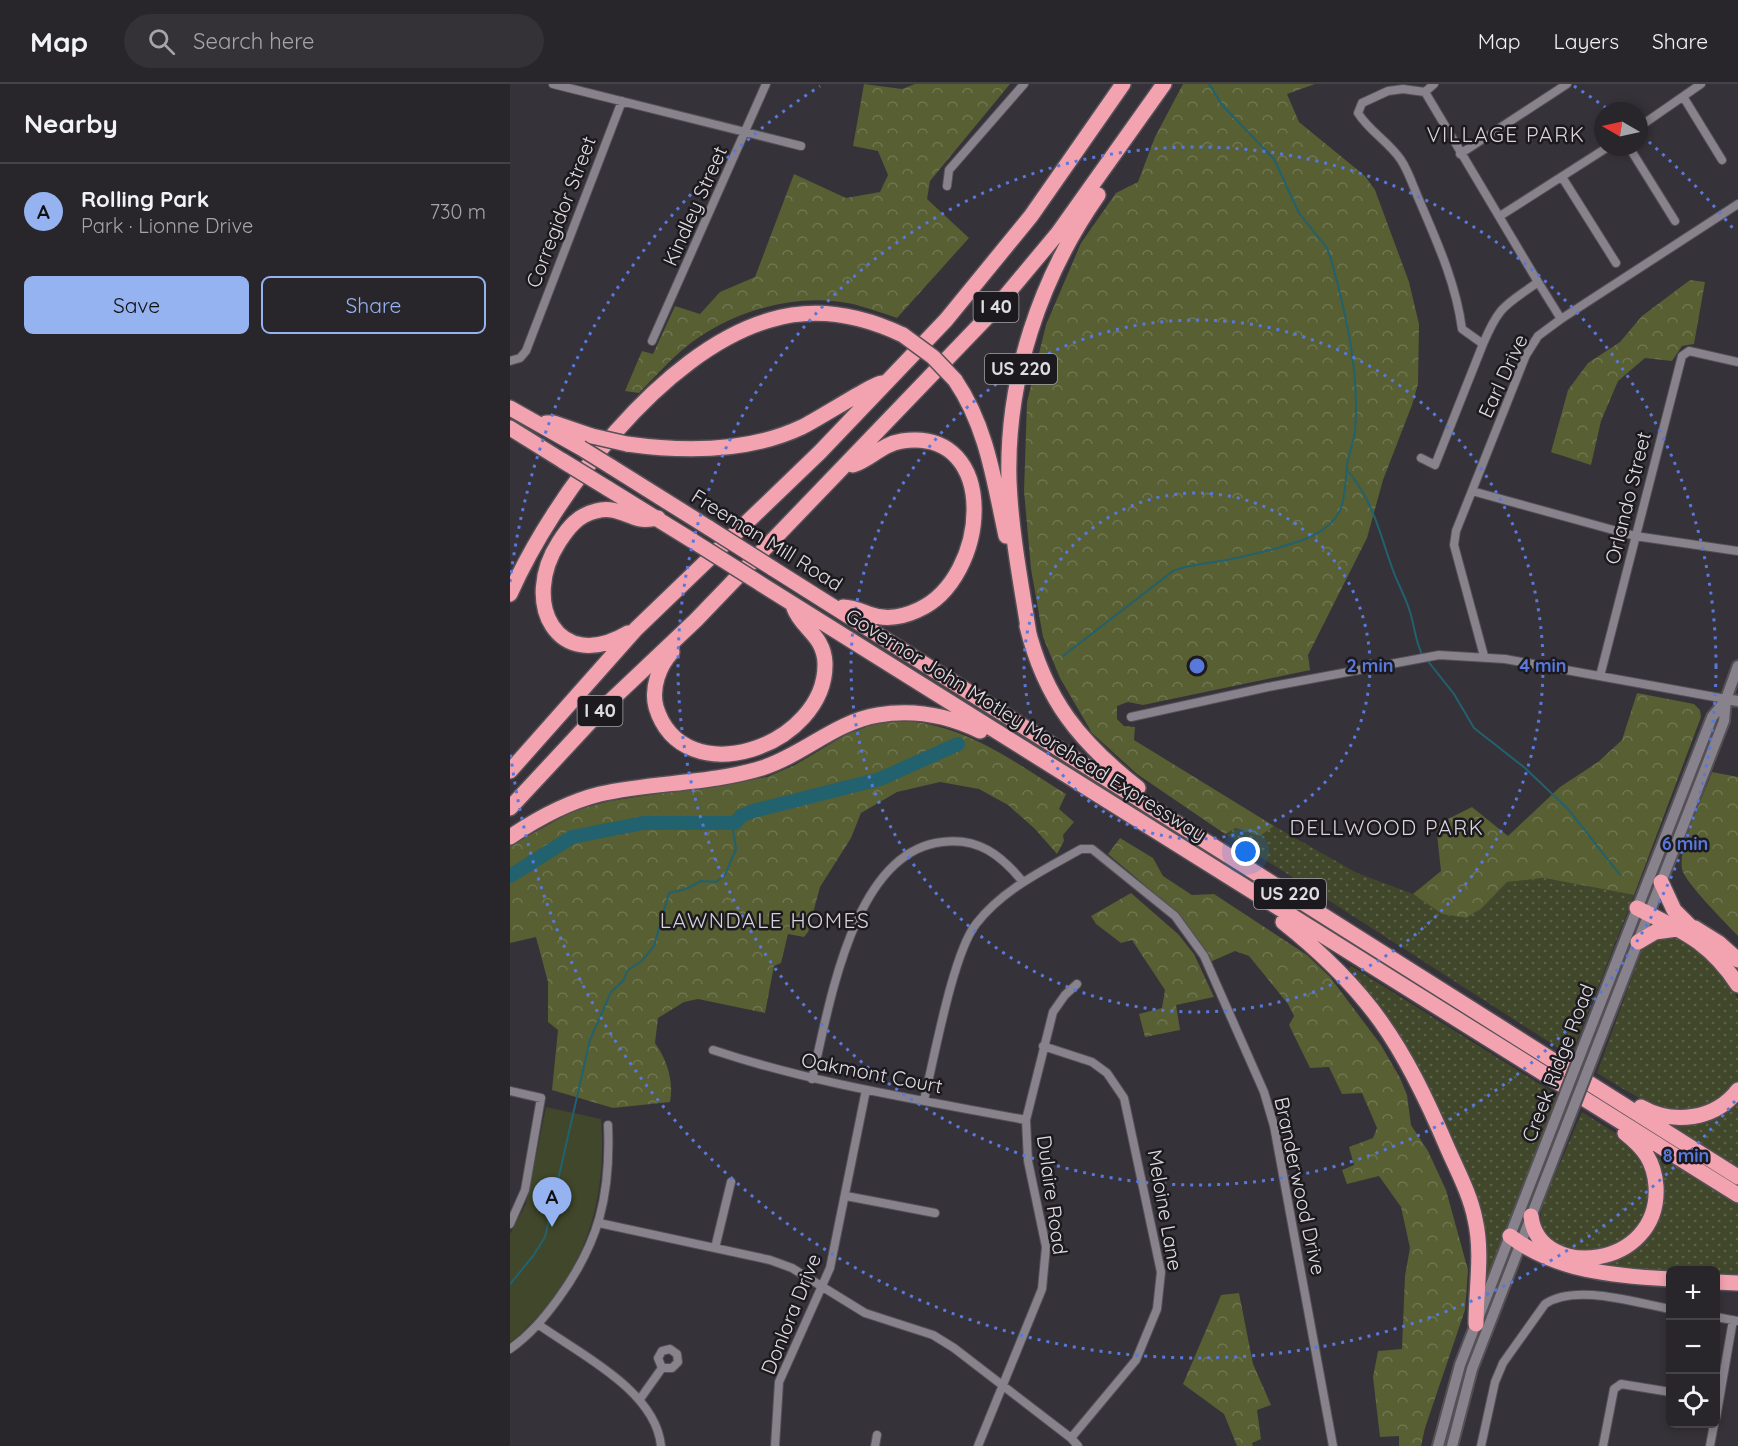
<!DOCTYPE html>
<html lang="en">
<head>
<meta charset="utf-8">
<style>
  body { margin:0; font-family:Quicksand,sans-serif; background:#343237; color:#f1f3f6 }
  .controls { position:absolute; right:18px; bottom:18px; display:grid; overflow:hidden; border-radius:9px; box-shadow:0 3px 9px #0003 }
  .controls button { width:54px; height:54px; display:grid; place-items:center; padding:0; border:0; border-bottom:2px solid #444347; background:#28262b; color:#f1f3f6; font:30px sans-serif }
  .compass { position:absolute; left:1084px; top:18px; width:54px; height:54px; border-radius:50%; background:#28262b; box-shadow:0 3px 9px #0003; rotate:279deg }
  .you { position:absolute; left:736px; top:768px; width:21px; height:21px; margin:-15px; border:4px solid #fff; border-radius:50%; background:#1a73e8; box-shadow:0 0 0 9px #1a73e833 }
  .badge { display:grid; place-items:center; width:39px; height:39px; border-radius:50%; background:#95b2f1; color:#111; font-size:20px; font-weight:700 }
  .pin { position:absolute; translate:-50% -50px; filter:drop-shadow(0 2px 3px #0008) }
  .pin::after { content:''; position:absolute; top:32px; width:21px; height:18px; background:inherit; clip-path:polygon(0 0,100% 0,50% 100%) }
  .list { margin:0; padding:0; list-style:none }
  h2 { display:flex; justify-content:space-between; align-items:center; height:78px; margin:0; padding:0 24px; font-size:26px }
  h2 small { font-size:20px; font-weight:400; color:#a5a5a9 }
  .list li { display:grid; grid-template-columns:39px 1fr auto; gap:18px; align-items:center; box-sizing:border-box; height:96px; padding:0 24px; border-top:2px solid #444347 }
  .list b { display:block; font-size:22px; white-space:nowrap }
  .list p { margin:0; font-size:20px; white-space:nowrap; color:#a5a5a9 }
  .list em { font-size:20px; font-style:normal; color:#a5a5a9 }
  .actions { display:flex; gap:12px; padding:18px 24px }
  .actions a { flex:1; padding:14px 0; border:2px solid #95b2f1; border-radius:9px; text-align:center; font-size:21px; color:#95b2f1 }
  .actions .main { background:#95b2f1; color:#111 }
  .icon { flex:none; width:33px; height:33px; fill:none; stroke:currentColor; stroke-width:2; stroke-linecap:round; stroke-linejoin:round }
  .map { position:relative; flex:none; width:1228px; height:1362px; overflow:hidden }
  header { display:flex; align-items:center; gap:36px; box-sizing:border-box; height:84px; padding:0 30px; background:#28262b; border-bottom:2px solid #444347 }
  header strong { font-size:28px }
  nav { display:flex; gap:33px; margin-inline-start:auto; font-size:21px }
  .search { width:420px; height:54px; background:#343237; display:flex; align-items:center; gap:15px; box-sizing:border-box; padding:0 21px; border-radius:33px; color:#a5a5a9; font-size:22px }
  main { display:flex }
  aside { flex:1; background:#28262b }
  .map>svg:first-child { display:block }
</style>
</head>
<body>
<header>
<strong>Map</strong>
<div class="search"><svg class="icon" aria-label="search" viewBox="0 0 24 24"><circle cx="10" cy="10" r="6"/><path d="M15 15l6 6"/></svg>Search here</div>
<nav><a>Map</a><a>Layers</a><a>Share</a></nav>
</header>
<main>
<aside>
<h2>Nearby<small></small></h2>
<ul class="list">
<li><span class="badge">A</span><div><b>Rolling Park</b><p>Park · Lionne Drive</p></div><em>730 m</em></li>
</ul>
<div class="actions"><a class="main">Save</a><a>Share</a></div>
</aside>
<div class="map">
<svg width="1228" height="1362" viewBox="0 0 1228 1362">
  <defs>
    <pattern id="grass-dots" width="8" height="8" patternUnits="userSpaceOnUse" patternTransform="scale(1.5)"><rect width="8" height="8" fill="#41472a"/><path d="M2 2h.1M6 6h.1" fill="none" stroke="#5c6149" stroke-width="1.8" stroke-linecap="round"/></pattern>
    <pattern id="forest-crowns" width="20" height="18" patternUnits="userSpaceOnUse" patternTransform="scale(1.5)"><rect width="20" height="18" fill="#575f33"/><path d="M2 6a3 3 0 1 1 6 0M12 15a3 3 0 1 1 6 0" fill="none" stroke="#6f7650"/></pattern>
  </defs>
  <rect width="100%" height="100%" fill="#363239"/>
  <!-- grass -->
  <path fill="url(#grass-dots)" d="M764,742l83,47 56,21 29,20 23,4 17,-10 25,-26 37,-4 90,17 -63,161 -346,-222 11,-6 24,8z
    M1167,850c26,18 48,36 61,66v81c-5,8 -13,13 -21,18 -40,30 -84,-5 -120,-26l45,-123c10,-13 19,-15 35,-16z
    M841,882l206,129 -69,183 -4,-2 1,-20 -63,-175 -75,-110z
    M1228,1013v70l-71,-44z
    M1072,1028l46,29 23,32 -5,49 -35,27 -30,3 -26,-6 -14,-17v-21z
    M1147,1073l19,8 62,39v74l-22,-1v-7h-46v4l-53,-4 -53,-13 73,-11 12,-11 13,-27 2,-15z"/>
  <!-- forest -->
  <path fill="url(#forest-crowns)" d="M354,0l38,5 13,-5h95l-80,97 -3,18 42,39 -72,80c-14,-5 -29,-10 -44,-14 -57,-13 -127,8 -172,47 -15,13 -28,28 -42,42l-14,-2 17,-40 11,3 22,-48 25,8 20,-22 35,-15 39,-103 52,24 34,-6 8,-17 -10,-24 -25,-5z
    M673,0h132l-28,10 12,28 66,54 10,14 34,92 10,42 -1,60 -6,21 -29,75 -16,58 -59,117 2,15 -167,35 -15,-3 -11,4v13l7,7 11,1 -1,13 140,86 -14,10 -24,-8 -11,6 -88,-60 -45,-41 -32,-55 -17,-41 -12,-68 -7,-78 3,-89 19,-77 35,-82 35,-50 22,-11 17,-45z
    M1180,196l15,2 -11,62 -12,2 -10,15 -27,-3 -27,23 -17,40 -10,44 -40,-13 17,-62 20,-27 32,-21 22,-26z
    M1127,609l57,11 6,6 1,7 -67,178 -90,-17 -37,4 -25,26 -16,10 -24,-4 -29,-20 28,-23 -5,-46 36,-18 36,29 52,-49 38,-25 24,-22z
    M398,637c61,6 108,42 158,73l-7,15 15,13 -11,13 1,6 -7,13 -22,-25 -27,-24 -29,-16 -39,-7 -43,10 -36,21 -10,25 -31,49 -12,45 -4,5 -16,-3 -7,29 -7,3 -9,47 -67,-14 -14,3 -26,16 -3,25c12,17 19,38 15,59l-57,6 -61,-18 6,-60 -10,-8v-40l-12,-45 -26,6v-97l63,-35 37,-10 157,-24 28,-12 52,-31 33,-12z
    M1202,688l26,5v159c-12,-13 -53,-53 -56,-67 -4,-23 22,-74 30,-97z
    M610,754l33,20 10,18 29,19 22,-1 93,61 23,22 51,68 19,33 7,17 4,30 17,26 18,39 22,80 -3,40 -40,118 -4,18h-22v-10l-19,1 -7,-60 5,-26 24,-2 3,-73 5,-28 -9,-41 -22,-31 -32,8 -5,-14 12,-5 -5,-18 24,-9 4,-10 -15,-35 -20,1 -13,-27 -19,1 -21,-43 5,-9 -6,-12 -39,-48 -14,-5 -25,11c-25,-46 -63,-75 -102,-108z
    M621,809l47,41 16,20 20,43 -38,8 4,25 -35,7 -6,-23 23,-6 3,-18 -33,-50 -11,3 -25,-19 -5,-8z
    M729,1209l14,71 18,41 -14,5 4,29 -9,4 1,3h-16l-13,-32 -41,-30 38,-89z"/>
  <!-- park -->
  <path fill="#41472a" d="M36,1023l55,12c6,72 -12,145 -64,198 -9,8 -17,19 -27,25v-108l16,-30z"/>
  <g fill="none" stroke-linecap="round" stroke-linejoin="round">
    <!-- stream -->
    <path stroke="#22616e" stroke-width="2" d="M839,388c27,35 30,61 45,101 5,13 12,25 16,39 5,15 5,30 13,44
      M553,572l110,-85c19,-8 38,-7 58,-12 24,-5 61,-13 83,-24 33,-17 30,-38 33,-69 1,-12 7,-23 8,-35 5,-58 -9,-117 -24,-172l-4,-11 -28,-35 -25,-54 -52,-54 -13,-21
      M917,576l27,34 20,34 51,40 43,41 52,66
      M0,1200l23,-28 12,-19 45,-197 21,-48 12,-11 5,-11 14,-9 12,-15 15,-53 17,-4 15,-8 15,1 9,-7 11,-26 -3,-19 2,-7"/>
    <!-- river -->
    <path stroke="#22616e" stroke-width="14" d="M0,792l62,-39 71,-14h92l6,-7 12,-5 127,-32 78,-35"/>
    <!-- street casing -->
    <g stroke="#545056" stroke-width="10">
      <path id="street" d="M43,0l248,62
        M893,5l22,3 113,190c-33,24 -38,22 -55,62l-21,-15c-6,-45 -24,-85 -42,-127 -6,-13 -11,-30 -19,-42 -12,-18 -32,-29 -43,-47l4,-10 26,-12z
        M915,8l9,-8
        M1174,14l38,62
        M1129,43l62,-43
        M1119,63l46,74
        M950,70l107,-70
        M1052,93l54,86
        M437,102l2,-16 75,-86
        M990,132l108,-69
        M1028,198l23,37
        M142,257l114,-257
        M0,277l10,-3 6,-7 96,-250
        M911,374l14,7 48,-121
        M962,407l163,45 103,15
        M974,572l-30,-111 2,-14 70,-176 12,-19 23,-17 177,-115
        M1090,592l82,-320 7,-5 49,11
        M621,633l137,-30 171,-32 66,4 221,40
        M533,962l49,16 15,11 17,25 37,174 -4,37 -21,51 -65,78
        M203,966c102,34 208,50 313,70
        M302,995c17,-70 40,-227 130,-237 36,-5 59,13 81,40
        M0,1007l31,7 -16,92 -15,34
        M414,1016c10,-41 29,-147 52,-176 27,-35 68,-54 105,-75h11l83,67 29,40 60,136 10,34 59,320
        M336,1112l89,17
        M89,1139l171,37 22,8 73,45 68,22 21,13 117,90 7,8
        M205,1164l16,-66
        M1206,1233l22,4
        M29,1241c41,29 117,66 122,121
        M0,1265c20,-14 34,-31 48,-50 41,-56 53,-104 50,-174
        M130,1315l22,-31 -4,-10 4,-7 8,-2 7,5 1,8 -6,6h-10
        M1206,1334l17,-98
        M265,1362l4,-64 51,-114 36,-178
        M365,1362l2,-11
        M468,1362l64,-157 4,-42 -18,-86 -2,-41 27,-108 12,-17 12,-11
        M971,1362l14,-64 8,-19 42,-59c30,-21 91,-1 125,5
        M1093,1362l11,-57 7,-5 49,8
        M1200,1362l4,-22"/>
    </g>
    <!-- secondary casing -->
    <g stroke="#545056" stroke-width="14">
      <path id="secondary" d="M1216,615l12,2
        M1072,966l130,-333 14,-17
        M1083,973l131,-336 2,-22 12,-33
        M928,1362l22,-81 96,-248
        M942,1362l20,-77 95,-245"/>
    </g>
    <!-- highway casing -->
    <g stroke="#545056" stroke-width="18">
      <path id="highway" d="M445,296c32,47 39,101 51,156
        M0,324l71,40
        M36,339h8l38,13
        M0,344l53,33
        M117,360c57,8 122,8 175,-17 15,-7 72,-44 80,-44
        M100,382l99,62
        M97,404l86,53
        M262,484l966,609
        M251,500l977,611
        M0,510c44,-99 152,-243 260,-274 46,-14 91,-5 133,15
        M333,523c9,0 18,4 26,7 16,6 34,3 49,-4 71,-31 84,-183 -16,-169 -20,3 -31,18 -49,24
        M517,542c18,74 53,116 111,162
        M118,549c-71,42 -108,-31 -69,-91 9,-14 19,-27 37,-31 18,-5 28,4 44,8 5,1 13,0 18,-1
        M519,550c-8,-51 -18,-102 -20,-153 -3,-102 31,-203 89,-286
        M162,568c-13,14 -21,36 -16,55 27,89 171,39 169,-44 -1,-28 -24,-35 -31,-55
        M0,687l126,-142 184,-177 126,-132 85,-104 92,-132
        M0,724l93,-100 93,-88 297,-309 65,-78 106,-149
        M0,753c28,-19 58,-35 90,-43 54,-12 110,-10 162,-26 41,-13 73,-46 116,-53 36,-6 69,0 102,16
        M1151,798l13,28 16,16
        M1127,824c45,23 72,33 101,77
        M773,838c87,69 121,124 164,225 10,23 23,47 28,72 8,34 1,70 1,105
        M1185,844l24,15 19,17
        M1128,858l17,-10 22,-3
        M1131,1023c32,18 74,13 97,-17
        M1021,1132c7,65 130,54 125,-30 -2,-25 -12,-38 -31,-53
        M1000,1152c45,35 105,40 160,43
        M1206,1198l22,1"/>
    </g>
    <!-- street -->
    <use href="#street" stroke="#87828b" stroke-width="8"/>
    <!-- secondary -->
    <use href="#secondary" stroke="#87828b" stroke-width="10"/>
    <!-- highway -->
    <use href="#highway" stroke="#f3a3b0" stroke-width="15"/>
    <!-- secondary-bridge casing -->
    <g stroke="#545056" stroke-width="14" stroke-linecap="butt">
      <path id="secondary-bridge" d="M1046,1033l26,-67
        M1057,1040l26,-67"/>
    </g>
    <!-- highway-bridge casing -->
    <g stroke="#545056" stroke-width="18" stroke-linecap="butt">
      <path id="highway-bridge" d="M393,251l30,22 22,23
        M82,352l35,8
        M71,364l29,18
        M53,377l44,27
        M199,444l63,40
        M183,457l68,43"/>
    </g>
    <!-- secondary-bridge -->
    <use href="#secondary-bridge" stroke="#87828b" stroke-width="10"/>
    <!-- highway-bridge -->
    <use href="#highway-bridge" stroke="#f3a3b0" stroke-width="15"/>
  </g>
  <!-- distance rings -->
  <g fill="none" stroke="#5879db" stroke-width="3" stroke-dasharray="3 6">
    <circle cx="687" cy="582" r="173"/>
    <circle cx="687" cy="582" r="346"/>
    <circle cx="687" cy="582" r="519"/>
    <path d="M1225 1017A692 692 0 0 1 0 666M0 498A692 692 0 0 1 310 2M1064 2A692 692 0 0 1 1099 26M1132 52A692 692 0 0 1 1225 147"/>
  </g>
  <g text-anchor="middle" stroke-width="5" stroke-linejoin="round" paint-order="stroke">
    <!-- shield labels -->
    <g fill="#1c1a1e" stroke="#a5a2a7" stroke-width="1.5">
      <rect x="463.5" y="208" width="45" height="30" rx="4.5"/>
      <rect x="475" y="270" width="72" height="30" rx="4.5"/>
      <rect x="67.5" y="612" width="45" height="30" rx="4.5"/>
      <rect x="744" y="795" width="72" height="30" rx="4.5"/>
    </g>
    <g font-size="18" font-weight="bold" fill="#e0dde2">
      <text x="486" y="229">I 40</text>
      <text x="511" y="291">US 220</text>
      <text x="90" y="633">I 40</text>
      <text x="780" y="816">US 220</text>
    </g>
    <!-- street labels -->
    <g font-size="20" fill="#e0dde2" stroke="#1c1a1e">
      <text transform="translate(185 122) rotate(-66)" y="7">Kindley Street</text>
      <text transform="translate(51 128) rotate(-69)" y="7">Corregidor Street</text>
      <text transform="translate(993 292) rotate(-65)" y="7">Earl Drive</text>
      <text transform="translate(1118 414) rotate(-76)" y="7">Orlando Street</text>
      <text transform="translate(257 456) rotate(32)" y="7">Freeman Mill Road</text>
      <text transform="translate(516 641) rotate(32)" y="7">Governor John Motley Morehead Expressway</text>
      <text transform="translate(1048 979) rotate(-69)" y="7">Creek Ridge Road</text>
      <text transform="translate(362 989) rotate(11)" y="7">Oakmont Court</text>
      <text transform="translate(790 1102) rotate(78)" y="7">Branderwood Drive</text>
      <text transform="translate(542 1111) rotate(82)" y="7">Dulaire Road</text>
      <text transform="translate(655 1126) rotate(80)" y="7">Meloine Lane</text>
      <text transform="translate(281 1230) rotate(-68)" y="7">Donlora Drive</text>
    </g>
    <!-- neighbourhood labels -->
    <g font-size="21" letter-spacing="1.5" fill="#d8d3dd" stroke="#1c1a1e">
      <text x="996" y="58">VILLAGE PARK</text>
      <text x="877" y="751">DELLWOOD PARK</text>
      <text x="255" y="844">LAWNDALE HOMES</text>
    </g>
  </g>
  <circle cx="687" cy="582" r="9" fill="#5879db" stroke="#1c1a1e" stroke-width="3"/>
  <g font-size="18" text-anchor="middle" font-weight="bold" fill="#5879db" stroke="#1c1a1e" stroke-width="5" stroke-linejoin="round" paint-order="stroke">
    <text x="860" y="588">2 min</text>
    <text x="1033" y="588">4 min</text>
    <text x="1175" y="766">6 min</text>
    <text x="1176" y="1078">8 min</text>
  </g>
</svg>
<div class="controls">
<button>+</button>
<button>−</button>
<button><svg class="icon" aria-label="locate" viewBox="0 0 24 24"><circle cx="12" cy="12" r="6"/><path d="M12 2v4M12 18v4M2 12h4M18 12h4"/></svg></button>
</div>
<svg class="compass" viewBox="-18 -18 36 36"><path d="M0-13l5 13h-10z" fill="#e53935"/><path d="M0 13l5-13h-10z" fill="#a5a5a9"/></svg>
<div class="you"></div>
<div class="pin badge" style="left:42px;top:1143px">A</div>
</div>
</main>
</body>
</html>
